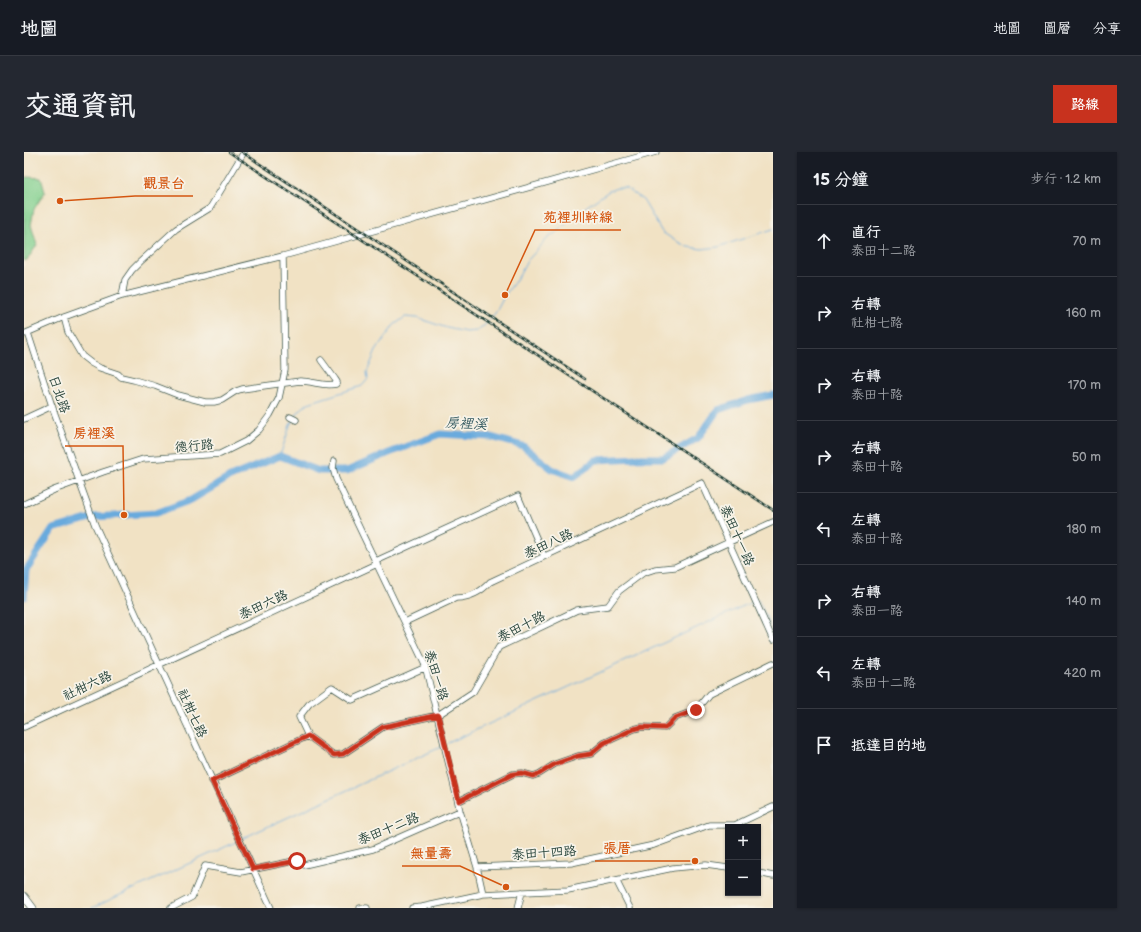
<!DOCTYPE html>
<html lang="zh-TW">
<head>
<meta charset="utf-8">
<style>
  body { margin:0; font-family:"Balsamiq Sans","LXGW WenKai TC",sans-serif; background:#242831; color:#f1f3f6 }
  .controls { position:absolute; right:12px; bottom:12px; display:grid; overflow:hidden; border-radius:0px; box-shadow:0 1px 3px #0004 }
  .controls button { width:36px; height:36px; display:grid; place-items:center; padding:0; border:0; border-bottom:1px solid #363941; background:#171b24; color:#f1f3f6; font:20px sans-serif }
  .stop { position:absolute; width:12px; height:12px; margin:-9px; border:3px solid #c8321e; border-radius:50%; background:#fff }
  .stop.end { background:#c8321e; border-color:#fff; box-shadow:0 1px 4px #0008 }
  .list { margin:0; padding:0; list-style:none }
  h2 { display:flex; justify-content:space-between; align-items:center; height:52px; margin:0; padding:0 16px; font-size:17px }
  h2 small { font-size:13px; font-weight:400; color:#9ea1a6 }
  .list li { display:grid; grid-template-columns:26px 1fr auto; gap:12px; align-items:center; box-sizing:border-box; height:72px; padding:0 16px; border-top:1px solid #363941 }
  .list b { display:block; font-size:15px; white-space:nowrap }
  .list p { margin:0; font-size:13px; white-space:nowrap; color:#9ea1a6 }
  .list em { font-size:13px; font-style:normal; color:#9ea1a6 }
  .icon { flex:none; width:22px; height:22px; fill:none; stroke:currentColor; stroke-width:2; stroke-linecap:round; stroke-linejoin:round }
  .map { position:relative; flex:none; width:749px; height:756px; overflow:hidden; border-radius:0px }
  header { display:flex; align-items:center; gap:24px; box-sizing:border-box; height:56px; padding:0 20px; background:#171b24; border-bottom:1px solid #363941 }
  header strong { font-size:19px }
  nav { display:flex; gap:22px; margin-inline-start:auto; font-size:14px }
  .intro { display:flex; align-items:center; justify-content:space-between; box-sizing:border-box; height:96px; padding:0 24px }
  h1 { margin:0; font-size:28px }
  .button { padding:10px 18px; border-radius:0px; background:#c8321e; color:#fff; font-size:14px; font-weight:700 }
  main { display:flex; gap:24px; padding:0 24px }
  aside { flex:1; background:#171b24; border-radius:0px; box-shadow:0 1px 3px #0004 }
  .map>svg:first-child { display:block }
</style>
</head>
<body>
<header>
<strong>地圖</strong>
<nav><a>地圖</a><a>圖層</a><a>分享</a></nav>
</header>
<div class="intro"><h1>交通資訊</h1><a class="button">路線</a></div>
<main>
<div class="map">
<svg width="749" height="756" viewBox="0 0 749 756">
  <rect width="100%" height="100%" fill="#f7f3e8"/>
  <filter id="ink" filterUnits="userSpaceOnUse"><feTurbulence type="fractalNoise" baseFrequency=".025" numOctaves="2"/><feDisplacementMap in="SourceGraphic" scale="8" xChannelSelector="R" yChannelSelector="G"/><feConvolveMatrix kernelMatrix="1 2 1 2 8 2 1 2 1" color-interpolation-filters="sRGB"/></filter>
  <filter id="wash" filterUnits="userSpaceOnUse"><feTurbulence type="fractalNoise" baseFrequency=".012" numOctaves="4" result="noise"/><feDisplacementMap in="SourceGraphic" scale="16" xChannelSelector="R" yChannelSelector="G"/><feGaussianBlur stdDeviation="0.9" result="paint"/><feColorMatrix in="noise" values="0 0 0 0 0 0 0 0 0 0 0 0 0 0 0 0 0 1.4 0 .05"/><feComposite in="paint" operator="in"/></filter>
  <g filter="url(#wash)">
    <rect width="100%" height="100%" fill="#f1e2c4"/>
    <!-- green -->
    <path fill="#82d08e" stroke="#508661" d="M2,25l15,1 4,14 -11,17 -3,16 6,20 -10,15 -3,1v-82z"/>
    <g fill="none" stroke-linecap="round" stroke-linejoin="round">
      <!-- stream -->
      <path stroke="#69aadd" stroke-width="1" d="M271,265l4,-6 9,-8 54,-17 6,-7 -1,-7 9,-21 18,-26 11,-8 12,1 30,10 19,4 11,-1 6,-4 13,-15 9,-17 14,-19 8,-15 21,-23 12,-8 17,-17 32,-22 8,-3h8l18,12 19,32 12,8 14,7 14,2 16,-2 55,-18
        M256,304l10,-31 3,-5
        M734,448l15,31
        M424,591l304,-141
        M219,686l198,-91
        M68,756l144,-66"/>
      <!-- river -->
      <path stroke="#69aadd" stroke-width="7" d="M0,445l2,-27 27,-41 41,-12 62,-4 35,-13 39,-23 50,-21 39,15h28l42,-18 51,-19 51,3 32,9 29,23 22,8 22,-17 41,-2h26l35,-20 20,-28 30,-10 25,-5"/>
    </g>
  </g>
  <g filter="url(#ink)">
    <g fill="none" stroke-linecap="round" stroke-linejoin="round">
      <!-- minor casing -->
      <g stroke="#3e564a" stroke-width="7">
        <path id="minor" d="M98,144l3,-16 7,-10 8,-8 36,-33 34,-21 34,-56
          M40,165l4,15 14,24 9,7 9,5 18,6 3,3 13,3 21,6 23,9 27,7h9l8,-2 14,-9 6,-2 58,-8c13,0 24,6 36,3l1,-2 -2,-3 -14,-19
          M4,181l24,73 43,119 176,383
          M0,182l40,-17 58,-21 161,-40 373,-104
          M266,265l6,3
          M0,267l28,-13
          M310,309l-1,7 3,11 89,186 35,146 17,56 6,27
          M0,352l30,-14 49,-18 40,-13 77,-5 26,-13 13,-11 11,-15 9,-17 6,-28 -2,-114
          M352,409l142,-65 26,60
          M381,470l51,-24c14,0 25,-6 34,-16l100,-47 112,-52 71,157
          M0,575l353,-163
          M284,584l-9,-19 10,-13 23,-17 20,13 74,-33
          M188,629l96,-45 26,19 9,-1 40,-27 55,-12 35,-23 26,-45 78,-37 31,-4 11,-15 24,-18 12,-4 20,-2 98,-45
          M435,649l54,-27 9,-1 11,3 6,-2 16,-10 23,-8 13,-2 13,-11 30,-14 8,-2 23,1 10,-10 21,-8 13,-16 64,-31
          M453,715l94,-4 83,-18 55,-20h26l38,-18
          M734,721l15,3
          M592,728l14,28
          M147,756l21,-11 13,-31 36,6 53,-11h3l7,4 69,-16 50,-22 37,-16
          M336,756h7
          M388,756l10,-1 61,-13 85,-4 105,-22 33,-3 22,3
          M494,756l4,-16"/>
      </g>
      <!-- major casing -->
      <g stroke="#3e564a" stroke-width="8">
        <path id="major" d="M0,744l9,12"/>
      </g>
      <!-- minor -->
      <use href="#minor" stroke="#fff" stroke-width="5.5"/>
      <!-- major -->
      <use href="#major" stroke="#fff" stroke-width="7"/>
      <!-- rail casing -->
      <g stroke="#1f3d34" stroke-width="2.5">
        <path id="rail" d="M205,0l544,358
          M218,0l343,227"/>
      </g>
      <!-- rail -->
      <use href="#rail" stroke="#f7f3e8" stroke-width="1" stroke-dasharray="3" stroke-linecap="butt"/>
    </g>
  </g>
  <g fill="none" stroke-linecap="round" stroke-linejoin="round" filter="url(#ink)">
    <!-- route -->
    <path stroke="#c8321e" stroke-width="5" d="M273,709l-44,8 -41,-88 96,-45 26,19 9,-1 40,-27 55,-12 21,86 54,-27 9,-1 11,3 6,-2 16,-10 23,-8 13,-2 13,-11 30,-14 8,-2 23,1 10,-10 21,-8"/>
  </g>
  <g text-anchor="middle" stroke-width="3.5" stroke-linejoin="round" paint-order="stroke">
    <!-- street labels -->
    <g font-size="13" fill="#1f3d34" stroke="#f7f3e8">
      <text transform="translate(36 242) rotate(71)" y="5">日北路</text>
      <text transform="translate(170 293) rotate(-5)" y="5">德行路</text>
      <text transform="translate(714 383) rotate(66)" y="5">泰田十一路</text>
      <text transform="translate(524 391) rotate(-25)" y="5">泰田八路</text>
      <text transform="translate(239 452) rotate(-25)" y="5">泰田六路</text>
      <text transform="translate(497 474) rotate(-27)" y="5">泰田十路</text>
      <text transform="translate(413 523) rotate(73)" y="5">泰田一路</text>
      <text transform="translate(63 533) rotate(-25)" y="5">社柑六路</text>
      <text transform="translate(169 561) rotate(65)" y="5">社柑七路</text>
      <text transform="translate(364 676) rotate(-22)" y="5">泰田十二路</text>
      <text transform="translate(520 700) rotate(-4)" y="5">泰田十四路</text>
    </g>
    <!-- water labels -->
    <g font-size="14" font-style="italic" fill="#32585e" stroke="#f7f3e8">
      <text transform="translate(442 271) rotate(3)" y="5">房裡溪</text>
    </g>
  </g>
  <!-- callouts -->
  <path fill="none" stroke="#d45610" stroke-width="1.5" d="M36 49L111 44H169M481 143L511 78H597M100 363L99 294H41M671 709L615 709H571M482 735L436 714H378"/>
  <g fill="#d45610" stroke="#f7f3e8" stroke-width="1.5">
    <circle cx="36" cy="49" r="4"/>
    <circle cx="481" cy="143" r="4"/>
    <circle cx="100" cy="363" r="4"/>
    <circle cx="671" cy="709" r="4"/>
    <circle cx="482" cy="735" r="4"/>
  </g>
  <g font-size="14" text-anchor="middle" font-weight="bold" fill="#d45610" stroke="#f7f3e8" stroke-width="3.5" stroke-linejoin="round" paint-order="stroke">
    <text x="140" y="36">觀景台</text>
    <text x="554" y="70">苑裡圳幹線</text>
    <text x="70" y="286">房裡溪</text>
    <text x="593" y="701">張厝</text>
    <text x="407" y="706">無量壽</text>
  </g>
</svg>
<div class="controls">
<button>+</button>
<button>−</button>
</div>
<div class="stop" style="left:273px;top:709px"></div>
<div class="stop end" style="left:672px;top:558px"></div>
</div>
<aside>
<h2>15 分鐘<small>步行 · 1.2 km</small></h2>
<ul class="list">
<li><svg class="icon" aria-label="ahead" viewBox="0 0 24 24"><path d="M12 20V5M6 11l6-6 6 6"/></svg><div><b>直行</b><p>泰田十二路</p></div><em>70 m</em></li>
<li><svg class="icon" aria-label="right" viewBox="0 0 24 24"><path d="M7 20v-9h11M14 6l5 5-5 5"/></svg><div><b>右轉</b><p>社柑七路</p></div><em>160 m</em></li>
<li><svg class="icon" aria-label="right" viewBox="0 0 24 24"><path d="M7 20v-9h11M14 6l5 5-5 5"/></svg><div><b>右轉</b><p>泰田十路</p></div><em>170 m</em></li>
<li><svg class="icon" aria-label="right" viewBox="0 0 24 24"><path d="M7 20v-9h11M14 6l5 5-5 5"/></svg><div><b>右轉</b><p>泰田十路</p></div><em>50 m</em></li>
<li><svg class="icon" aria-label="left" viewBox="0 0 24 24"><path d="M17 20v-9H6M10 6l-5 5 5 5"/></svg><div><b>左轉</b><p>泰田十路</p></div><em>180 m</em></li>
<li><svg class="icon" aria-label="right" viewBox="0 0 24 24"><path d="M7 20v-9h11M14 6l5 5-5 5"/></svg><div><b>右轉</b><p>泰田一路</p></div><em>140 m</em></li>
<li><svg class="icon" aria-label="left" viewBox="0 0 24 24"><path d="M17 20v-9H6M10 6l-5 5 5 5"/></svg><div><b>左轉</b><p>泰田十二路</p></div><em>420 m</em></li>
<li><svg class="icon" aria-label="arrive" viewBox="0 0 24 24"><path d="M6 21V4h12l-3 4 3 4H6"/></svg><div><b>抵達目的地</b></div></li>
</ul>
</aside>
</main>
</body>
</html>
